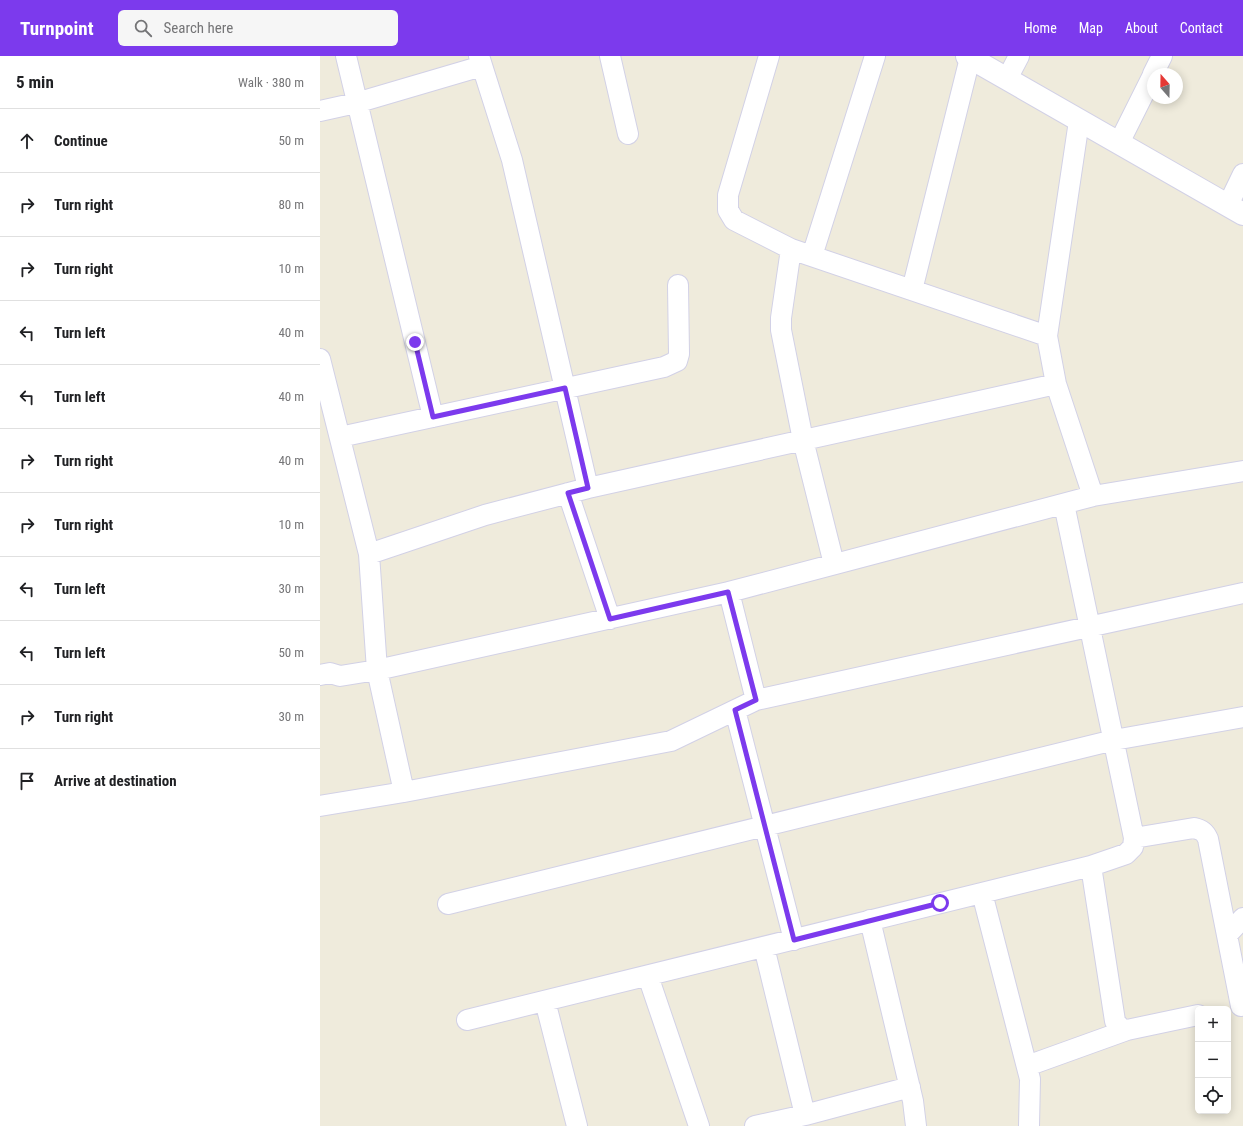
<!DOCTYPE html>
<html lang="en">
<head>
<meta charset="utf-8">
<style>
  body { margin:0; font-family:"Roboto Condensed",sans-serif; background:#f6f6f6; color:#202124 }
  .controls { position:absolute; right:12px; bottom:12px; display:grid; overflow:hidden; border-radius:6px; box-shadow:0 2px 10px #0003 }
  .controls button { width:36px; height:36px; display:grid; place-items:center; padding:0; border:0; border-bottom:1px solid #e0e0e0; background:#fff; color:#202124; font:20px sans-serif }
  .compass { position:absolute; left:827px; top:12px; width:36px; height:36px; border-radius:50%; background:#fff; box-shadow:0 2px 10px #0003; rotate:340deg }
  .stop { position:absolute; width:12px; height:12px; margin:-9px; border:3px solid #7c3aed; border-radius:50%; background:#fff }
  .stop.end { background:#7c3aed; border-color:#fff; box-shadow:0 1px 4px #0008 }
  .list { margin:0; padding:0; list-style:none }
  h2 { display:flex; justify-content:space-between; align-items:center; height:52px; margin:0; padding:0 16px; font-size:17px }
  h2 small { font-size:13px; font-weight:400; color:#757577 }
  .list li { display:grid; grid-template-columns:26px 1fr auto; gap:12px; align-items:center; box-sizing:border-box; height:64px; padding:0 16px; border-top:1px solid #e0e0e0 }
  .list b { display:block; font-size:15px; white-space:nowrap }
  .list em { font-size:13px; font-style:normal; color:#757577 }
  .icon { flex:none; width:22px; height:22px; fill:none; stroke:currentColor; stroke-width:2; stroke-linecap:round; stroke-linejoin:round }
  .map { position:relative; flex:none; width:923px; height:1070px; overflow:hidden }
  header { display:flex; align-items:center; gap:24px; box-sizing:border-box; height:56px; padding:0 20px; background:#7c3aed; color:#fff }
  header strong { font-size:19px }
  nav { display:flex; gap:22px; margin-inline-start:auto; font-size:14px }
  .search { width:280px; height:36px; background:#f6f6f6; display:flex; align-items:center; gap:10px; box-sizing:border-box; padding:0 14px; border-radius:6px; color:#757577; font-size:15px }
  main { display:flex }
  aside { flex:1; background:#fff }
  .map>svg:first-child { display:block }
</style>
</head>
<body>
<header>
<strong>Turnpoint</strong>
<div class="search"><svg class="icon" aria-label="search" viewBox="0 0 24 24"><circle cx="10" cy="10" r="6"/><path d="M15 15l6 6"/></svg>Search here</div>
<nav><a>Home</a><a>Map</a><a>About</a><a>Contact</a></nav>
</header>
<main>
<aside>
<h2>5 min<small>Walk · 380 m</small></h2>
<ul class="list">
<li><svg class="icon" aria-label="ahead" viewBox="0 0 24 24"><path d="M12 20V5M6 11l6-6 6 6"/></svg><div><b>Continue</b></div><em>50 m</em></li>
<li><svg class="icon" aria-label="right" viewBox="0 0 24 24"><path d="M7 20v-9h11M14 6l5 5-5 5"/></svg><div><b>Turn right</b></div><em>80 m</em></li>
<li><svg class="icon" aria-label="right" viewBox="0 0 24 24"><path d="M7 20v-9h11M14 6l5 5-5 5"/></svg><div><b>Turn right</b></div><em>10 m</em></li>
<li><svg class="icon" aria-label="left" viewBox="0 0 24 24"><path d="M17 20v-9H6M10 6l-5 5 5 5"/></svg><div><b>Turn left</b></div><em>40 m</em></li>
<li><svg class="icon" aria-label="left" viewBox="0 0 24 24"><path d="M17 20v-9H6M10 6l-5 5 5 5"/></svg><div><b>Turn left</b></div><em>40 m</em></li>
<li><svg class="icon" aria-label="right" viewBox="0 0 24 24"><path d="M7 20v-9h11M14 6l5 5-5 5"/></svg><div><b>Turn right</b></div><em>40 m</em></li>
<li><svg class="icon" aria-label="right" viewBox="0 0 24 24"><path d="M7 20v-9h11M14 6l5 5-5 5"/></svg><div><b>Turn right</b></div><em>10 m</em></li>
<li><svg class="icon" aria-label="left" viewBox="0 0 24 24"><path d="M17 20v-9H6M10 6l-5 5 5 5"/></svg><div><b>Turn left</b></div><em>30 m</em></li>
<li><svg class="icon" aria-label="left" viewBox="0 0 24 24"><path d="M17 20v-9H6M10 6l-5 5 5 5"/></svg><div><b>Turn left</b></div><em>50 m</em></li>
<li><svg class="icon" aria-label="right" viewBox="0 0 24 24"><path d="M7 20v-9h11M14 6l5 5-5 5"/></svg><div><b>Turn right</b></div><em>30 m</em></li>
<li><svg class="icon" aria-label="arrive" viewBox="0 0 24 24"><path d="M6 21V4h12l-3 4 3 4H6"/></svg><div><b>Arrive at destination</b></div></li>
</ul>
</aside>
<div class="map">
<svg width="923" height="1070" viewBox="0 0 923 1070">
  <rect width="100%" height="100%" fill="#efebdc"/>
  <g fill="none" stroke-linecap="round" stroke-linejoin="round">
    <!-- minor casing -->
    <g stroke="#d2d1e6" stroke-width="22">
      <path id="minor" d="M26,0l87,361
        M290,0l18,78
        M449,0l-41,139v15l6,10 57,29 256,87
        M833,18l9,-18
        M687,23l12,-23
        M0,55l36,-8 126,-37
        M799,87l34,-68
        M908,149l15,-31
        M471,193l-10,69v12l22,110 31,124
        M492,200l63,-200
        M592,234l58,-232
        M0,303l49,195
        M736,328l-9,-48 32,-215
        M20,381l324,-70 13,-6 2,-7 -1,-69
        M268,432l468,-104 37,112 -364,96
        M248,437l42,126
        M773,440l150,-25
        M0,619l10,-2 10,3 37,-6 352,-78 27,108 -85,41 -267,51 -27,-122 -8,-116 116,-39 103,-27 -76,-328 -33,-104
        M436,644l487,-107
        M415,654l59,230
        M0,750l84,-14
        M814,782l60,-10c8,2 11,4 14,11l33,167
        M771,810l24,155 5,7 7,2 71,-15
        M662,837l48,186 -1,47
        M128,848l666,-164 129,-23
        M550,864l43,181 3,25
        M907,879l16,-17
        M444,891l41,168
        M328,920l51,150
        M225,945l32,125
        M147,964l624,-154 35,-12 7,-7 1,-9 -70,-334
        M707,1010l100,-36
        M435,1070l50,-11 105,-28"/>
    </g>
    <!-- secondary casing -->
    <g stroke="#d2d1e6" stroke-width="24">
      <path id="secondary" d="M647,0l276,158"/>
    </g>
    <!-- minor -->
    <use href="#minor" stroke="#fff" stroke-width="20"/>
    <!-- secondary -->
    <use href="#secondary" stroke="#fff" stroke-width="22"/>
  </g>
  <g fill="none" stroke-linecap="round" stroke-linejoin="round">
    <!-- route -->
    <path stroke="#7c3aed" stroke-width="5" d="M95,286l18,75 132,-29 23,100 -20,5 42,126 118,-27 28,108 -21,10 59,230 146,-37"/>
  </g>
</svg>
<div class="controls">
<button>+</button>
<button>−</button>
<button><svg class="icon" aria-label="locate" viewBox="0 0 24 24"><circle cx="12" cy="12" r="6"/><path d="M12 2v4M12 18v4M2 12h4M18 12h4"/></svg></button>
</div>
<svg class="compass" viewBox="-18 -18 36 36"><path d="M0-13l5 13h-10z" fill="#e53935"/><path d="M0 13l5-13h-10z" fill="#757577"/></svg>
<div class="stop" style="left:620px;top:847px"></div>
<div class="stop end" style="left:95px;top:286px"></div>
</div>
</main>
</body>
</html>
